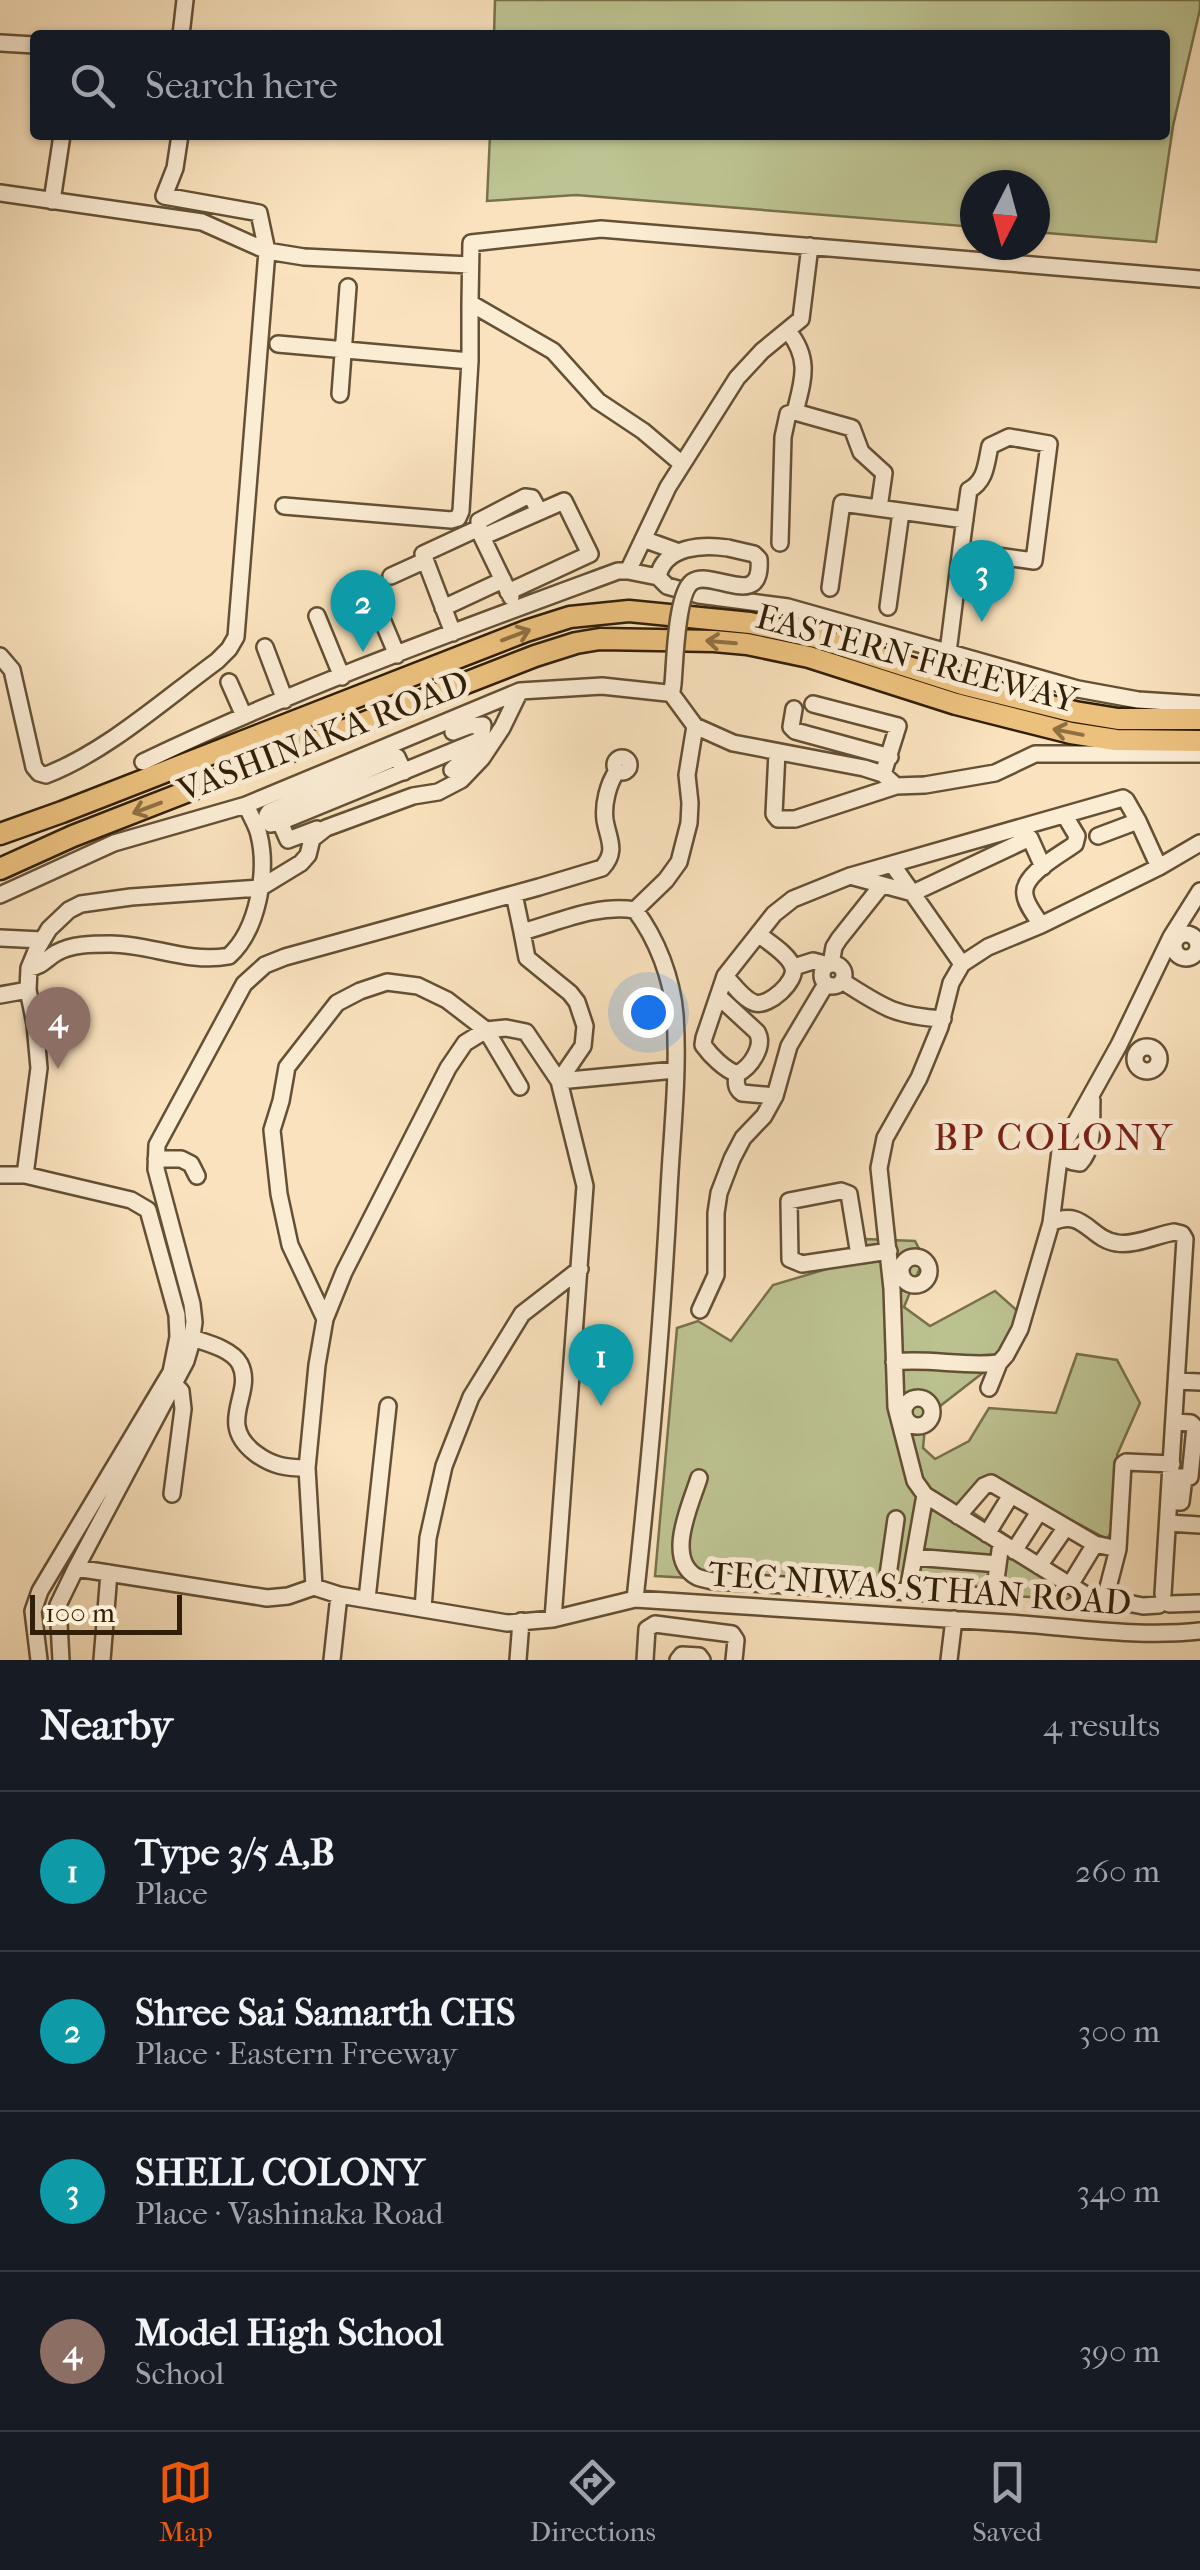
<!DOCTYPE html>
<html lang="en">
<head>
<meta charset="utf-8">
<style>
  body { margin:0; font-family:"IM FELL French Canon",serif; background:#242831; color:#f1f3f6 }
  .compass { position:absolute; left:960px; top:170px; width:90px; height:90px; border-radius:50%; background:#171b24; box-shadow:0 2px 8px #0004; rotate:186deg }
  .scale { position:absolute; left:30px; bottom:25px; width:152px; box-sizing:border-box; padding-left:10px; border:5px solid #321f07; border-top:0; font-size:28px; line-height:35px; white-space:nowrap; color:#321f07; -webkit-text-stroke:8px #fbecd4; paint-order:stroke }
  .you { position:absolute; left:648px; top:1012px; width:35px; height:35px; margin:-25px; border:8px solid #fff; border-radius:50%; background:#1a73e8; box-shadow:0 0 0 15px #1a73e833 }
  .badge { display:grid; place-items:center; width:65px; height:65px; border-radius:50%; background:#ea580c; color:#fff; font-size:32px; font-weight:700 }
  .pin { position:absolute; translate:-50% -82px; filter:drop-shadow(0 2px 5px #0008) }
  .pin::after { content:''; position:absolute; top:52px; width:35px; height:30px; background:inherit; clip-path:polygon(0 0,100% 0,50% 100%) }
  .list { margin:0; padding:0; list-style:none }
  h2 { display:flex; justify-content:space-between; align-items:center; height:130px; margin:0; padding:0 40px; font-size:42px }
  h2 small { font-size:32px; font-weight:400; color:#9ea1a6 }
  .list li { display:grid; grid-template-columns:65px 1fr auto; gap:30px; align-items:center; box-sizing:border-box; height:160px; padding:0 40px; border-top:2px solid #363941 }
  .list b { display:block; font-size:38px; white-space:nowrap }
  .list p { margin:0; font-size:32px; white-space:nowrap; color:#9ea1a6 }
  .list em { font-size:32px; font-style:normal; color:#9ea1a6 }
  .icon { flex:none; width:55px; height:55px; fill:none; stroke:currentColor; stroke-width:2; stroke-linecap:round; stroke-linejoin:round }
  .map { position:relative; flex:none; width:1200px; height:1660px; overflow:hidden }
  .search { position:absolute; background:#171b24; box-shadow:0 2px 8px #0004; left:30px; right:30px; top:30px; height:110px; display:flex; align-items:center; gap:25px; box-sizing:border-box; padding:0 35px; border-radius:10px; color:#9ea1a6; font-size:38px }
  .sheet { height:770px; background:#171b24 }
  nav { display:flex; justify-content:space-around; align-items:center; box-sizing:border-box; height:140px; border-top:2px solid #363941; background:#171b24; font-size:28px; color:#9ea1a6 }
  nav a { display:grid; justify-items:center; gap:5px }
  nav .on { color:#ea580c }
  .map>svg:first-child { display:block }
</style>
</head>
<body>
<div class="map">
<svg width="1200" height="1660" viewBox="0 0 1200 1660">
  <rect width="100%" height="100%" fill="#f9e2bd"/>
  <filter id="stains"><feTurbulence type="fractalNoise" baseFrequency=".002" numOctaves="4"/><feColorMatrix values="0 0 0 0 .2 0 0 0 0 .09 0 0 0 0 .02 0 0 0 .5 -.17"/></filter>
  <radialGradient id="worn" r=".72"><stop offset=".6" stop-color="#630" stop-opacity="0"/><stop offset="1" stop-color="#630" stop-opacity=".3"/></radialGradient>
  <!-- green -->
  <path fill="#bdc392" stroke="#78714c" stroke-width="2.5" d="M495,0h705v9l-27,117 -17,116 -121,-10v-47h-60v42l-399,-32 -89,6 3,-66h675v-100h-671z
    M865,1239l50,2 9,17 -20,49 26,19 65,-35 26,23 -10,37 -85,66 -3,31 12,11 34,-18 20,-33 67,5 21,-59 40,6 23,43 -23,52 11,49 -21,35 -106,-56 -36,24 107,72 8,13 -13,7 -412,-23 22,-248 21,-7 33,20 42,-56 64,-19z"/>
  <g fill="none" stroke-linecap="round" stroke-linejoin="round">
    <!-- minor casing -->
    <g stroke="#645034" stroke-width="20">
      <path id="minor" d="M181,35l4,-35
        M0,43l35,2
        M0,193l202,29 65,29 37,6 166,8
        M52,201l10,-66
        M788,331c23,28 15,49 7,81l57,16 9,24 23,21 -5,35
        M278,344l192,17
        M340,394l8,-107
        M682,464l-39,-33 -45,-30 -45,-50 -83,-48 1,-60 130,-14 599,50
        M284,506l167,14 7,-2 3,-7 9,-150v-58
        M479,528v-7l46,-24 7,1 7,13
        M482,537l29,60
        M643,539l36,13
        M780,543l3,-106 5,-23 7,-2
        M728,548c-25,-4 -64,-2 -70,29l9,9 32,9 89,12 290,82 60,11 62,4
        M628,571l40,-84 69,-109 25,-27 39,-32 9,-73
        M391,576l33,-15
        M830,588l12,-85 123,17
        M373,598l24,57
        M888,607l13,-95
        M443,608l60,-28
        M317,616l25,61
        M453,633l-30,-79 56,-26 3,9 82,-36 26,53 -82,38
        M265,647l20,53
        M948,652c7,-54 13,-108 21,-162 17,-9 17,-26 21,-44l19,-9 40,7 -15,117 -73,-10
        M0,656l12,14 22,97 5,6 7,2c60,-23 119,-76 171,-114l12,-12 7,-12 31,-386 -8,-38 -95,-17 11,-28 5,-33
        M229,682l15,34
        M670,692l25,34 38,17 131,25 19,6 13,12 29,-1 70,-12 40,-19h165
        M813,704l85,22 -15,48
        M794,709l-3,18 4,4 95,26
        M777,752l-3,62 4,5h17l101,-33
        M615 765a7 7 0 1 1 14 0a7 7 0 1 1-14 0Z
        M143,762c154,-74 315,-132 475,-191h10l30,6
        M452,770c15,-14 30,-24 31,-45l-14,1 -16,6
        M404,772l-7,-15 -128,55 -2,3 4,9 9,-2 200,-82
        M280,822l8,18 29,-11
        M1098,836l40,-15 21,46
        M892,864l70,100
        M850,876l63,17 117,-55 13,29
        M0,895l114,-52 132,-38 274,-114 82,-5 65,7 5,-2 1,-7
        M635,910l31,-30 13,-18 10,-39 1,-20 -3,-28 8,-49
        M1041,925c-5,-9 -15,-20 -16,-30 -4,-20 35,-40 50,-51l2,-8 -9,-15
        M522,932l5,26 43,35 7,9 8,24 -2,20 -24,35
        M1174 946a12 12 0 1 1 24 0a12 12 0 1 1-24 0Z
        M0,938l42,2
        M822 975a11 11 0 1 1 22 0a11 11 0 1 1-22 0Z
        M831,964l3,-17 5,-8 43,-54
        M794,967l19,-6 15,4
        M29,968c12,-1 17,-9 27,-15 16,-9 36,-9 55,-9 39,0 78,20 118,12 29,-26 39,-85 30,-121 -2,-10 -9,-20 -13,-30
        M725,976c9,9 19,24 30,27 14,4 42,-22 38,-35 -3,-13 -25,-26 -35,-34
        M842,981c41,26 52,35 101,38
        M0,995l28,-5
        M718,996l39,36c8,14 -6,35 -20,42 -13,-5 -26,-18 -34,-29l1,-7 21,-62 49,-62 19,-15 57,-23 273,-78 3,2 12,21
        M1135 1059a12 12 0 1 1 24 0a12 12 0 1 1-24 0Z
        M737,1074c-1,7 -2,14 5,19l33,3
        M559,1081l116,-11
        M1060,1151c5,9 10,11 20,12 15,-16 11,-42 12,-63
        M156,1159h25l10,5 6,12
        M0,1175h25l106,25 17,10 29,105 1,22 -7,35 -131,219 -7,20 6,49
        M25,1175l14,-107 -4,-44 -7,-34 1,-22 7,-17 13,-22 20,-19 12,-6 50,-7 129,-9 41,-25 7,-8 4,-16 14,-11 87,-32 25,-4 23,-12 21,-22 20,-30 18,-37
        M1051,1223c33,-16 38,16 66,20 17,3 40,-8 57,-11l8,2 3,5 -22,355
        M859,1255l-10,-61 -8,-3 -52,10 1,58 12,5 87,-13
        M901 1271a14 14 0 1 1 28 0a14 14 0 1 1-28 0Z
        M700,1310l16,-35v-62l3,-20 13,-34 11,-21 21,-22 11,-20 14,-50 37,-62
        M325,1319l-35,-74 -11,-51 -7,-64 9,-29 6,-34 50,-64 23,-12 27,-9 31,4 29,14 39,30 20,-2 20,4 33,49 26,105 -32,433
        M192,1338c15,5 40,11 48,26 15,30 -25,58 15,89 17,13 31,15 52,15
        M894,1362c35,-4 70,5 105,1l7,-8 14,-26 31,-106 9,-72 59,-106 52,-108 29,-46
        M1177,1381l23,1
        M989,1388l10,-25
        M904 1412a14 14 0 1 1 28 0a14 14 0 1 1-28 0Z
        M1171,1477h19l5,-50 -4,-4 -16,-1
        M699,1478c-8,26 -35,81 -2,99 5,2 11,3 16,4l272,15 5,-1 5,-8 6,-44
        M172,1494l11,-85 -2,-18 -6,-6
        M1169,1502h12l3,-24
        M958,1516l26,-30 7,-3 104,61 23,5 5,-85 3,-2 46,2
        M1168,1523l32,2
        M987,1534l24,-39
        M1014,1551l25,-39
        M914,1557l84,7
        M1039,1566l27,-39
        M76,1568l110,-207 5,-17 3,-22 -2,-18 -36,-135 1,-24 87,-161 21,-19 20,-8 254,-70 63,-19c16,-17 6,-29 3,-48 -2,-16 3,-36 12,-49
        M887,1582l9,-63
        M1070,1585l25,-41
        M314,1587l-7,-119 10,-103 8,-46 19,-47 104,-204 17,-25 21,-13 34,57
        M908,1591l17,-96
        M367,1599l21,-193
        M635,1599c125,8 250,16 374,24 64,4 128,15 191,8
        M1105,1599l13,-50
        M1169,1604l31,-1
        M1159,1605l-16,1 -57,-11 -161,-100 -10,-14 -19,-74 -4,-118 -13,-121 6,-30 34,-60 21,-51 11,-44 11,-19 26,-17 53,-22 118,-58 41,-24
        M423,1609l5,-71 16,-72 27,-69 51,-83 58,-45
        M61,1660l-3,-55 18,-37 191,30 21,-2 26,-9 25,8 168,28 46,-4 82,-20c15,-137 27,-272 34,-409 3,-58 10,-118 6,-175 -3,-37 -18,-76 -40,-105 -39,-6 -76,12 -113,22l-8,-38
        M102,1660l7,-87
        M332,1660l7,-65
        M518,1660l3,-39
        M645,1660l2,-31 8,-5 77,10 4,6 -2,20
        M678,1660l4,-5 17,1 3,4
        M949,1660l5,-41"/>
    </g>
    <!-- highway casing -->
    <g stroke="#321f07" stroke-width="25">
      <path id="highway" d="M0,834l62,-22 464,-181 44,-14 59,-6 121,12 65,14 147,47 113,28 43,7h82
        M0,869l73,-33 462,-180 41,-13 24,-4 114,2 33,3 62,13 147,47 115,29 45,7 84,1"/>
    </g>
    <!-- minor -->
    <use href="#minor" stroke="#fbecd4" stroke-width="15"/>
    <!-- highway -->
    <use href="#highway" stroke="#ecc17e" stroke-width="20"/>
    <!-- minor-bridge casing -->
    <g stroke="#645034" stroke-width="20" stroke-linecap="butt">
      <path id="minor-bridge" d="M673,684c2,-21 3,-90 19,-102 20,-14 71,30 67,-23l-5,-5 -26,-6"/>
    </g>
    <!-- minor-bridge -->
    <use href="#minor-bridge" stroke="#fbecd4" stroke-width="15"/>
  </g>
  <!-- one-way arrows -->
  <defs><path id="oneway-shaft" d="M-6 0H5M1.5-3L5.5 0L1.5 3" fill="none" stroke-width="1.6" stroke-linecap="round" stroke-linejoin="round" transform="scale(2.5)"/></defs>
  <g stroke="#8f7042">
    <use href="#oneway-shaft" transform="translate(516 635) rotate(-21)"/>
    <use href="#oneway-shaft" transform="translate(721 642) rotate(-175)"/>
    <use href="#oneway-shaft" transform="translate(1068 732) rotate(-169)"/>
    <use href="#oneway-shaft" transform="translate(147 808) rotate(159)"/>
  </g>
  <g text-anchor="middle" stroke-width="10" stroke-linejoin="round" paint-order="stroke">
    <!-- street labels -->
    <g font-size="35" fill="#321f07" stroke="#fbecd4">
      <text transform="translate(917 658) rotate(15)" y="12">EASTERN FREEWAY</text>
      <text transform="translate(323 736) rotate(-21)" y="12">VASHINAKA ROAD</text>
      <text transform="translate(920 1588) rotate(4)" y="12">TEC NIWAS STHAN ROAD</text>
    </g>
    <!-- neighbourhood labels -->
    <g font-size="38" letter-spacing="2.5" fill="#7a1f14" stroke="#fbecd4">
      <text x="1054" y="1150">BP COLONY</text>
    </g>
  </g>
  <rect width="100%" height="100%" filter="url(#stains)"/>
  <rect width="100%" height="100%" fill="url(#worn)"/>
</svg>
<svg class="compass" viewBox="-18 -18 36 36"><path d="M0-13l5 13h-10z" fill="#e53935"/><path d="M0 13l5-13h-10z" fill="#9ea1a6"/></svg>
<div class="scale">100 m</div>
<div class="you"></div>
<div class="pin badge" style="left:601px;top:1406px;background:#0f9aa8">1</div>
<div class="pin badge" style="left:363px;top:652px;background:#0f9aa8">2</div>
<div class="pin badge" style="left:982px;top:622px;background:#0f9aa8">3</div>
<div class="pin badge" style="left:58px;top:1069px;background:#8d6e63">4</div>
<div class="search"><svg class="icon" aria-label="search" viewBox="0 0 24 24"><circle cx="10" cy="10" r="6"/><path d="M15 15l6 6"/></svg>Search here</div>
</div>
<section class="sheet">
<h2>Nearby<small>4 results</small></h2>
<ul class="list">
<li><span class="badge" style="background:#0f9aa8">1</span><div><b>Type 3/5 A,B</b><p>Place</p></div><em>260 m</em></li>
<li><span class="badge" style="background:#0f9aa8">2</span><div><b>Shree Sai Samarth CHS</b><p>Place · Eastern Freeway</p></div><em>300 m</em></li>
<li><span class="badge" style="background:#0f9aa8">3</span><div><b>SHELL COLONY</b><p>Place · Vashinaka Road</p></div><em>340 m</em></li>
<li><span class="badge" style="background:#8d6e63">4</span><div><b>Model High School</b><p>School</p></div><em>390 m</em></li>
</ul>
</section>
<nav>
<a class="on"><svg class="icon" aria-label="map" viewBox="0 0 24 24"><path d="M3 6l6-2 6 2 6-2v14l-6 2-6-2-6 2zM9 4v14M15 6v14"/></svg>Map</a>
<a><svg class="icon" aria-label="directions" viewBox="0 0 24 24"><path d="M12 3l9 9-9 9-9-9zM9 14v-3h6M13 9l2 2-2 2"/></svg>Directions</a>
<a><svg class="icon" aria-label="saved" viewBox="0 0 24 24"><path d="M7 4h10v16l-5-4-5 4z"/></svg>Saved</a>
</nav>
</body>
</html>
